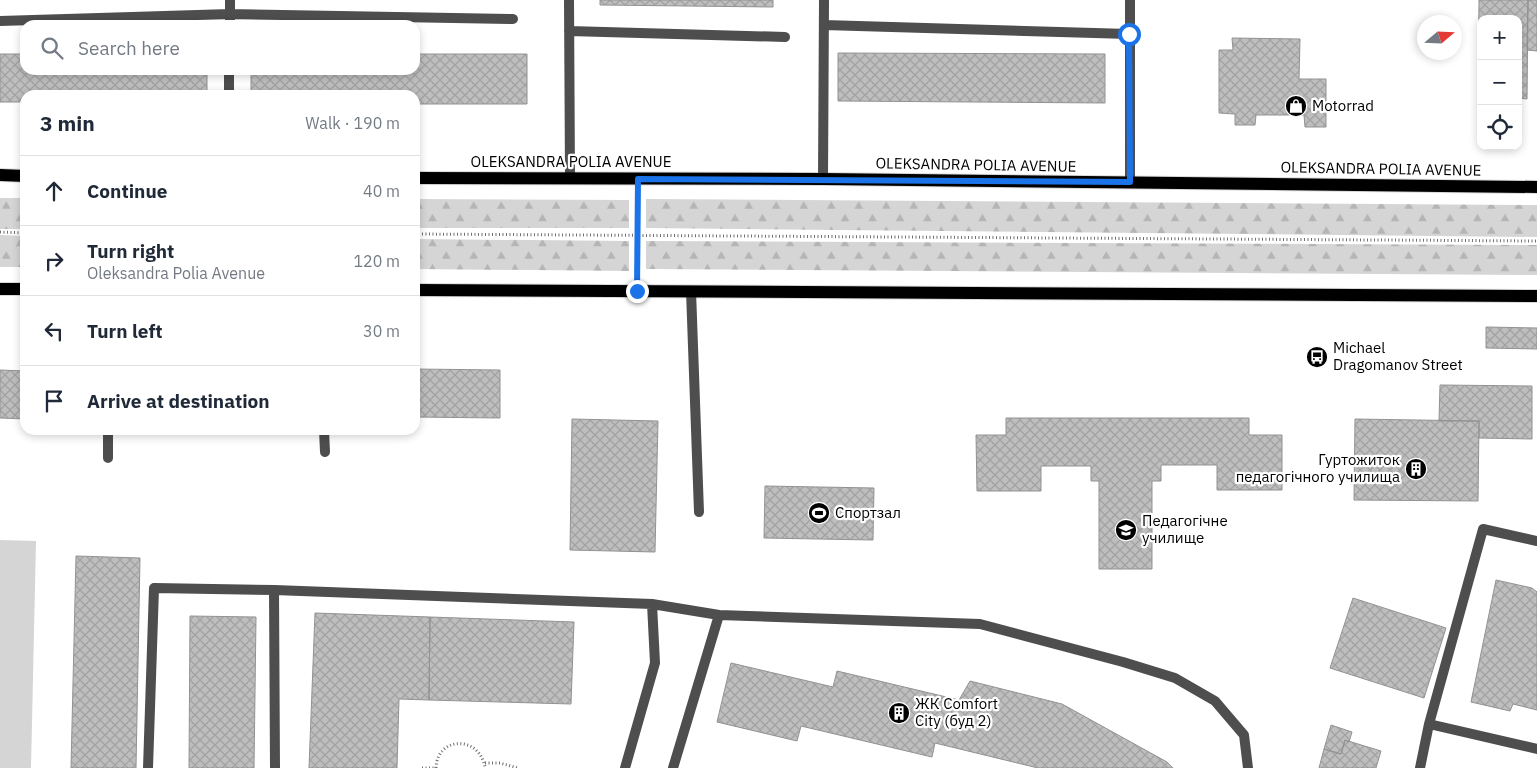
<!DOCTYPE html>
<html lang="en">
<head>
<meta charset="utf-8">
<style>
  body { margin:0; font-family:"IBM Plex Sans",sans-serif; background:#f2f2f3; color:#1f2937 }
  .controls { position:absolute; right:15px; top:15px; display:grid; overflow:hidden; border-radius:10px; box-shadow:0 2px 8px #0003 }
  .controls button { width:45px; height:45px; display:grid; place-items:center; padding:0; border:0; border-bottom:1px solid #e0e1e3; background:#fff; color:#1f2937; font:25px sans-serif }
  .compass { position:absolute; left:1417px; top:15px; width:45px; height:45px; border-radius:50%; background:#fff; box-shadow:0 2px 8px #0003; rotate:71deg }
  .stop { position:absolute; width:15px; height:15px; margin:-11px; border:4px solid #1a73e8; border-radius:50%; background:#fff }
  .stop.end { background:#1a73e8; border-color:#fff; box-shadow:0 1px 5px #0008 }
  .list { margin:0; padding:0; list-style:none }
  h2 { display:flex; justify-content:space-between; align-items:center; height:65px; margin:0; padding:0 20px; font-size:21px }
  h2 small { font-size:16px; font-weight:400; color:#747a83 }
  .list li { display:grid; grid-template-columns:32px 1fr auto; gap:15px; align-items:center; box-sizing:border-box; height:70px; padding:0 20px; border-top:1px solid #e0e1e3 }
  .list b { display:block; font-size:19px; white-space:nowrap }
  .list p { margin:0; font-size:16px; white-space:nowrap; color:#747a83 }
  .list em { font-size:16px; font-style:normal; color:#747a83 }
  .icon { flex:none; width:28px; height:28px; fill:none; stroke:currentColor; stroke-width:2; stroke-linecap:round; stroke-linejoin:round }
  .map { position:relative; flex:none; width:1537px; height:768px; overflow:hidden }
  .search { position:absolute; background:#fff; box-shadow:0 2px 8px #0003; left:20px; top:20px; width:400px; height:55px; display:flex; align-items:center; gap:12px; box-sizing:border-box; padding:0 18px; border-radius:15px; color:#747a83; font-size:19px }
  .panel { position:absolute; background:#fff; box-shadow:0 2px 8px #0003; left:20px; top:90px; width:400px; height:345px; border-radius:15px }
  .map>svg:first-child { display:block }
</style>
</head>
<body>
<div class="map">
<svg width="1537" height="768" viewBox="0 0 1537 768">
  <defs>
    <pattern id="forest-firs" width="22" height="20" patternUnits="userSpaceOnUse" patternTransform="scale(1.25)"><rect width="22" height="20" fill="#d5d5d5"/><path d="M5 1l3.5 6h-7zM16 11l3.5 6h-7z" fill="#b5b5b5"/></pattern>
    <pattern id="building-cross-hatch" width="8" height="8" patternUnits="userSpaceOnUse" patternTransform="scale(1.25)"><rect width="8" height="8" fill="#bebebe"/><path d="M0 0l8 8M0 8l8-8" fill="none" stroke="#a2a2a2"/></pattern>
  </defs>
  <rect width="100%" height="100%" fill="#fff"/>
  <!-- forest -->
  <path fill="url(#forest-firs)" d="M0,198h25v31h-25z
    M415,199l214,1v28h-214z
    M646,199l891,6v32l-891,-9z
    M0,235l25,1v31h-25z
    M415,239l214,2v30l-214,-2z
    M646,241l891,4v30l-891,-6z"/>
  <!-- pitch -->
  <path fill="#d5d5d5" d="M0,540l36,1 -5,227h-31z"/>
  <!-- building -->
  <path fill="url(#building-cross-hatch)" stroke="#929292" d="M600,0h173v7l-173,-2z
    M1479,0h49l-1,99 -9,-1v-79h-37v79h-3z
    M1528,0h9v51l-10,-1z
    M1232,38l68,1 -1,40h27v48h-21l-1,-12h-48l-1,10h-20v-11l-16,-1v-63h14z
    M838,53l267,1v49l-267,-2z
    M0,54h25v16h182v25h-182v7h-25z
    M415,54h112v50h-112v-9h-164v-25h164z
    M1486,327l51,1v21l-51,-1z
    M415,369l85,1v48l-85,-1z
    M0,370l25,1v48l-25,-1z
    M1440,385l92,1v53l-53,-1v-17h-40z
    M1006,418h243v17h33v55h-65v-25h-56v16h-9v88h-53v-88h-8v-15h-50v25h-64l-1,-56h30z
    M572,419l86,2 -3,131 -85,-2z
    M1355,419l124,2 -1,80 -124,-1z
    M765,486l109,2 -1,52 -109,-2z
    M76,556l64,2 -4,210h-65z
    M1496,580l36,8 5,4v118l-24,-6 -3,7 -39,-9z
    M1353,598l93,30 -22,70 -94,-30z
    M315,613l115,4 -1,83 -30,-1 -2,69h-88z
    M190,616l66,1 -2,151h-65z
    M430,617l144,5 -3,82 -142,-4z
    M731,663l102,24 4,-16 122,29 11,-19 92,23 105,58 6,6h-135l-103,-25 -3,14 -131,-31 -4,15 -80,-19z
    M1331,725l21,7 -3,10 -4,-2 -4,14 -17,-5z
    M1345,740l36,11 -5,17h-57l5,-19 17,5z"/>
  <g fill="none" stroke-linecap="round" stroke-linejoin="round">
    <!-- primary casing -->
    <g stroke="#dbdbdb" stroke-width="14">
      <path id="primary" d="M0,175l25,1
        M415,178l408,1 714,8
        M0,289h25
        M415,290l1122,6"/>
    </g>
    <!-- path -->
    <path stroke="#707070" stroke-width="3" stroke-dasharray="1 2.5" stroke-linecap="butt" d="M0,232l25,1
      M415,234l1122,7
      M637,273v-76
      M485,763h15l18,5
      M422,768h14
      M436,768c1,-32 44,-33 49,0"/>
    <!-- service -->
    <path stroke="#4e4e4e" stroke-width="10" d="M569,0l1,178
      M0,21l230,-7 283,5
      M230,25v-25
      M824,25l305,9
      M569,31l216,6
      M229,95v-25
      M823,179l1,-179
      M1130,182v-182
      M691,291l8,221
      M108,430v28
      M324,430l1,22
      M652,604l67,11
      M1429,724l54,-195 54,12
      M148,768l6,-180 120,2
      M275,768l-1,-178 378,14 3,59 -30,105
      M673,768l46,-153 261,9 143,38 52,16 40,23 29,34 4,33
      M1420,768l9,-44 108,25"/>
    <!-- primary -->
    <use href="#primary" stroke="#000" stroke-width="12"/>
  </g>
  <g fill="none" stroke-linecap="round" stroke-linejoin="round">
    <!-- route -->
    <path stroke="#1a73e8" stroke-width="6" d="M637,291l1,-112 492,3 -1,-148"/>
  </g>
  <!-- icons -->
  <defs>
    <g id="shop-disc" transform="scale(1.125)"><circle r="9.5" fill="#000" stroke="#fff"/><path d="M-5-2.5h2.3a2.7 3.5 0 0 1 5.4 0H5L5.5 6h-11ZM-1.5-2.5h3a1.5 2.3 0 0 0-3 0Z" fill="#fff"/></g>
    <g id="bus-disc" transform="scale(1.125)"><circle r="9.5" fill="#000" stroke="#fff"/><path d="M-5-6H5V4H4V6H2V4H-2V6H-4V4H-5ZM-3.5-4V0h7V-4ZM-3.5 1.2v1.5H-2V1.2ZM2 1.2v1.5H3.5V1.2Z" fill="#fff"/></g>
    <g id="building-disc" transform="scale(1.125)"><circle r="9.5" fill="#000" stroke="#fff"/><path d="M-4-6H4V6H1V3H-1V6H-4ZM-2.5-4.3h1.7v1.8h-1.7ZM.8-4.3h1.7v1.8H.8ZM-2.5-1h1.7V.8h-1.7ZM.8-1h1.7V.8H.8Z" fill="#fff"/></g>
    <g id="stadium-disc" transform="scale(1.125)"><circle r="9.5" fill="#000" stroke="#fff"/><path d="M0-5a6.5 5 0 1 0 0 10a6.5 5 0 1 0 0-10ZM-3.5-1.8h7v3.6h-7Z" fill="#fff"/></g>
    <g id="university-disc" transform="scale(1.125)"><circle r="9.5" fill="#000" stroke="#fff"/><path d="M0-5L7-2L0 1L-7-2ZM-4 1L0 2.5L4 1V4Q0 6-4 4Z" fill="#fff"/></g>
  </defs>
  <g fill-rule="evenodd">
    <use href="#shop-disc" x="1296" y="106"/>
    <use href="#bus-disc" x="1317" y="357"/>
    <use href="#building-disc" x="1416" y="469"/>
    <use href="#stadium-disc" x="819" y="513"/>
    <use href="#university-disc" x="1126" y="530"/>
    <use href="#building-disc" x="899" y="713"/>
  </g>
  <g text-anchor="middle" stroke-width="4.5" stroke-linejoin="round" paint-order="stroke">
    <!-- poi labels -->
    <g font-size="15" fill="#000" stroke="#fff" text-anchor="start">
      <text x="1312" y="111">Motorrad</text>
      <text x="1333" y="353">Michael<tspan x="1333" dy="17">Dragomanov Street</tspan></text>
      <text x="1400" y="465" text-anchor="end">Гуртожиток<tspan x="1400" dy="17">педагогічного училища</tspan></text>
      <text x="835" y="518">Спортзал</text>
      <text x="1142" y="526">Педагогічне<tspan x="1142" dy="17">училище</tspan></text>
      <text x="915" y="709">ЖК Comfort<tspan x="915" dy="17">City (буд 2)</tspan></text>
    </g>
    <!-- street labels -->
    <g font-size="15" fill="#000" stroke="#fff">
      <text x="571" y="167">OLEKSANDRA POLIA AVENUE</text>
      <text transform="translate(976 165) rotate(1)" y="5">OLEKSANDRA POLIA AVENUE</text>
      <text transform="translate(1381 169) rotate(1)" y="5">OLEKSANDRA POLIA AVENUE</text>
    </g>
  </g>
</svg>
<div class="controls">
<button>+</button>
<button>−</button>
<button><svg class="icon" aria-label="locate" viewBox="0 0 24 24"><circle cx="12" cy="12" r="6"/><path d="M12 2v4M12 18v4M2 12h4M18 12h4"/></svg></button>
</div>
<svg class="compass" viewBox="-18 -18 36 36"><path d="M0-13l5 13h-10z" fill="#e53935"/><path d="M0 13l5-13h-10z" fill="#747a83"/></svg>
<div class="stop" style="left:1129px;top:34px"></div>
<div class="stop end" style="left:637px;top:291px"></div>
<div class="search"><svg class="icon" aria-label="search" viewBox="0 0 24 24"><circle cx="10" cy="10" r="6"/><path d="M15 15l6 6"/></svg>Search here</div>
<section class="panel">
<h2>3 min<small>Walk · 190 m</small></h2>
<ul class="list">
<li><svg class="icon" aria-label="ahead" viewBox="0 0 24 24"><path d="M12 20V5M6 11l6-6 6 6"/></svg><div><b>Continue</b></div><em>40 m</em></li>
<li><svg class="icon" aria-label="right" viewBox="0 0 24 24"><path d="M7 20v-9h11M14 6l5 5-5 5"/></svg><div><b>Turn right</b><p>Oleksandra Polia Avenue</p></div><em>120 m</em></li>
<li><svg class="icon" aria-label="left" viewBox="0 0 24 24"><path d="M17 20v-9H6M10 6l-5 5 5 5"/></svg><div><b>Turn left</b></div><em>30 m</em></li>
<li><svg class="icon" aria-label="arrive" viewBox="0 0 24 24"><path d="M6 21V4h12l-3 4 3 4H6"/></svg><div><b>Arrive at destination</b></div></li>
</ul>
</section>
</div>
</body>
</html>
